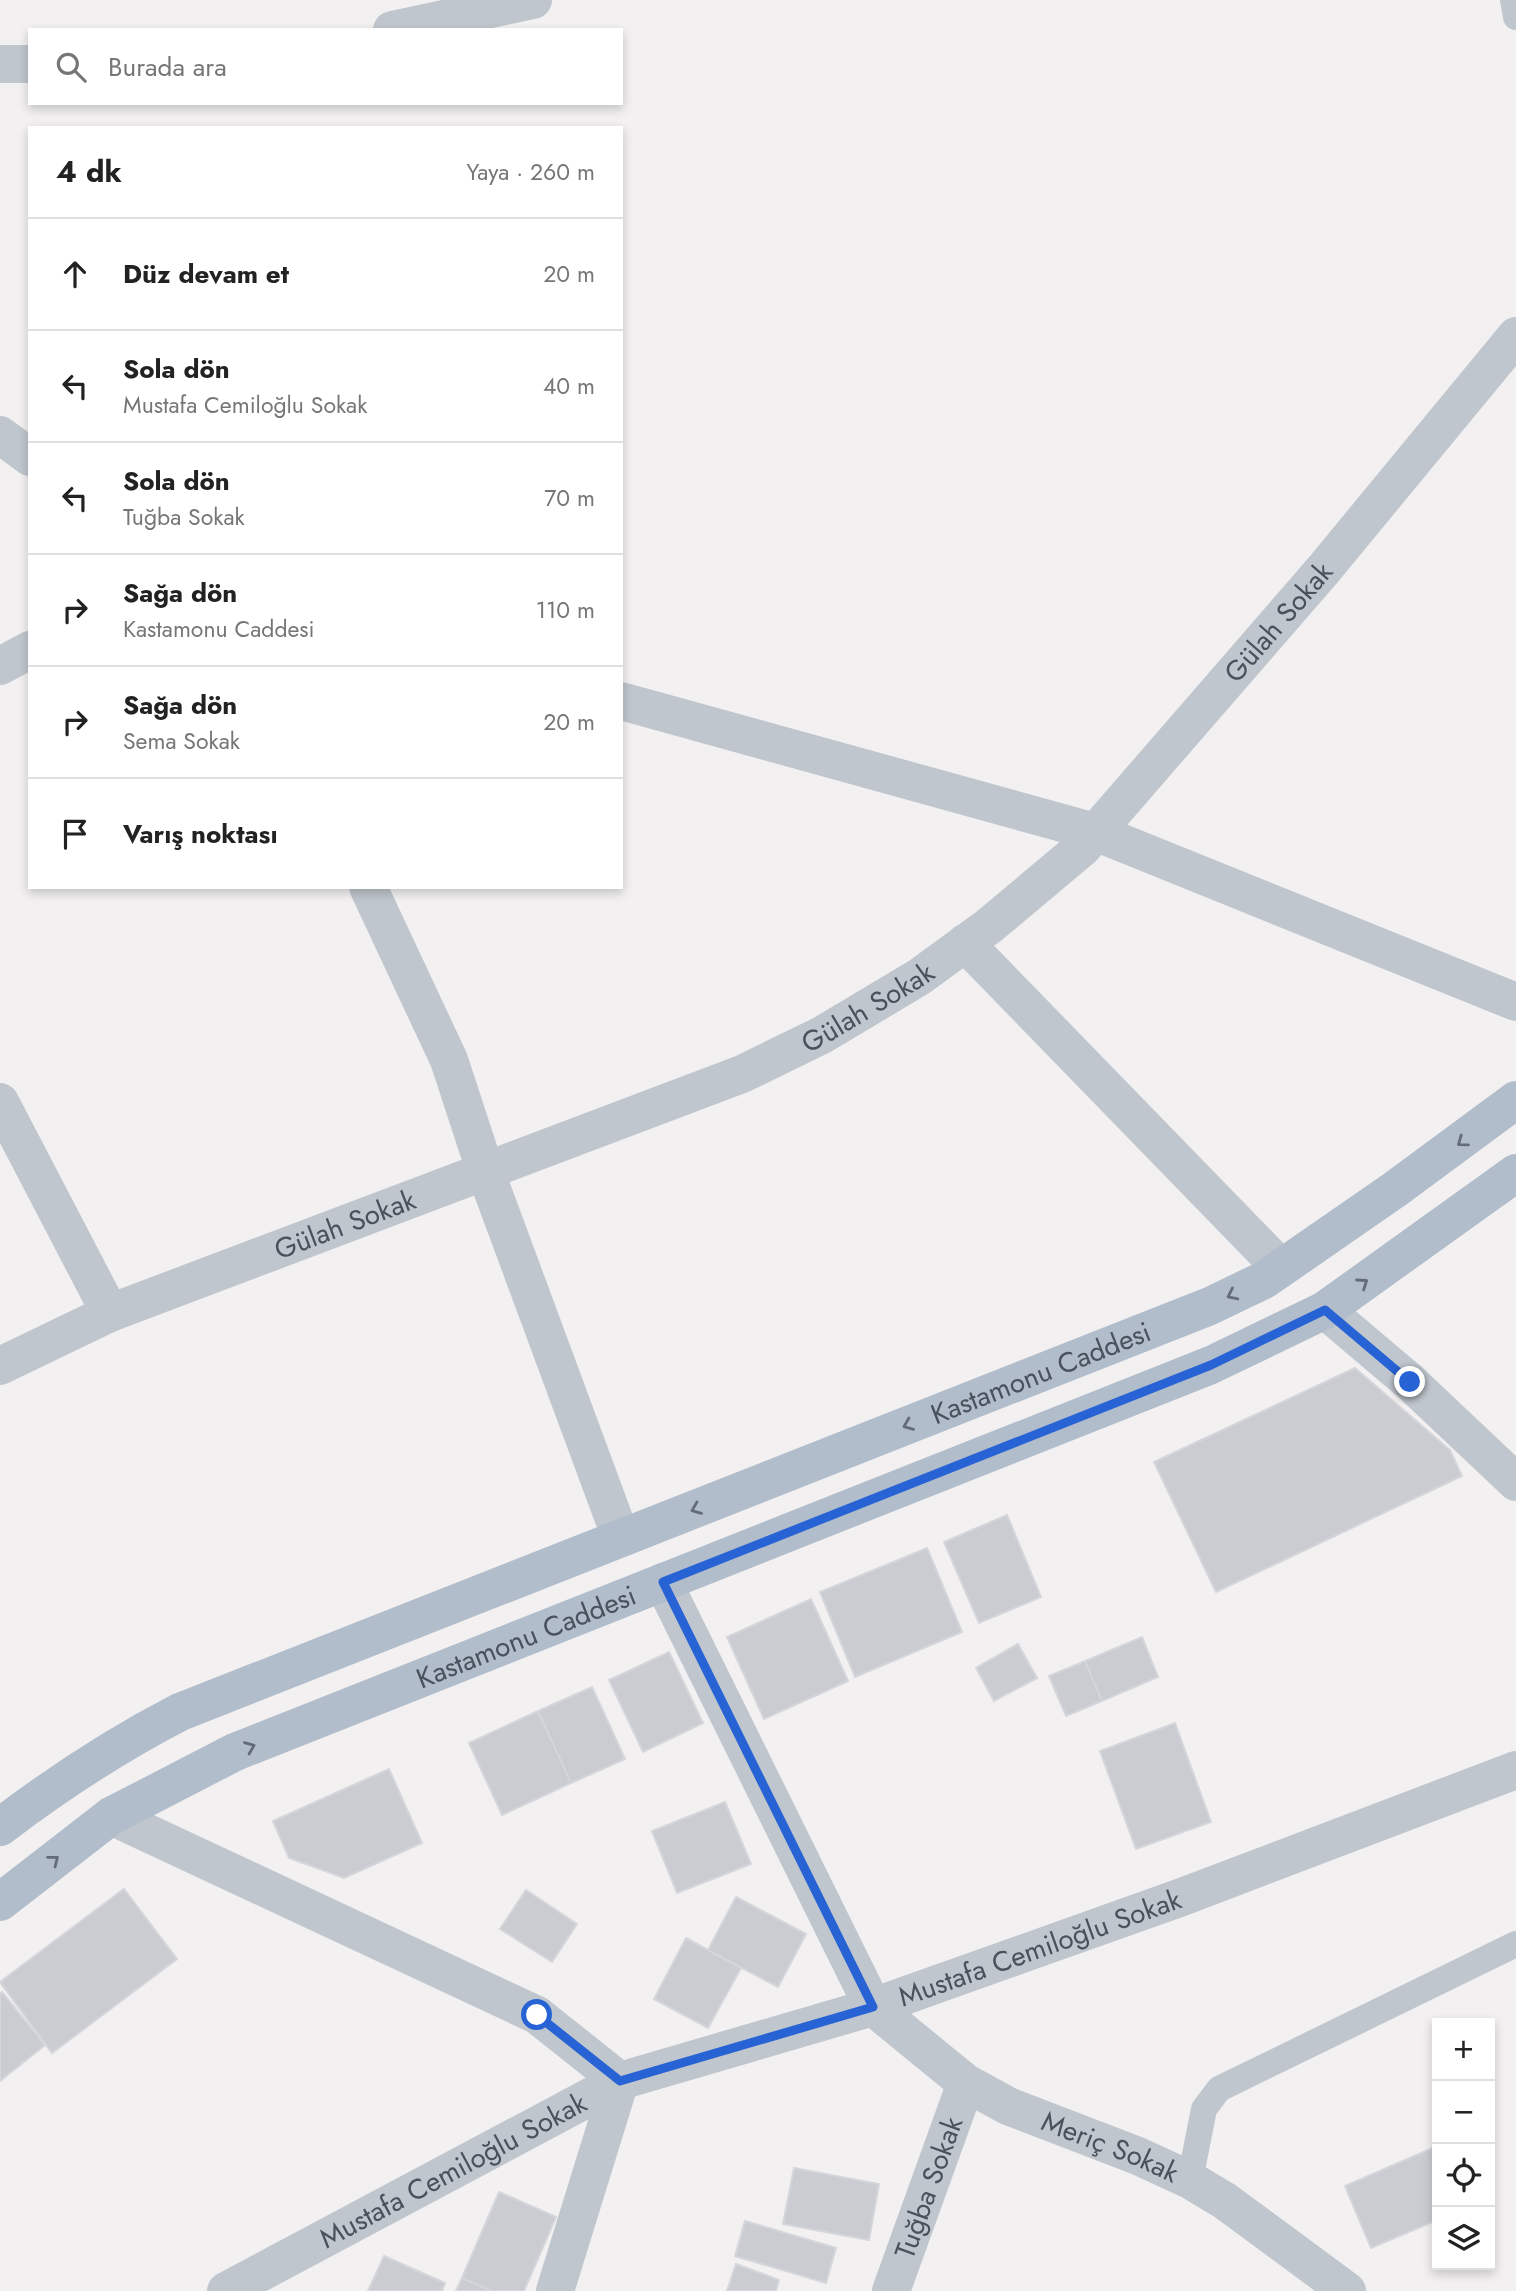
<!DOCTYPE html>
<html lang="tr">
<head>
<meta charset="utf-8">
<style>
  body { margin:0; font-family:Jost,sans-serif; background:#f6f6f6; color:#222 }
  .controls { position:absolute; right:21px; bottom:21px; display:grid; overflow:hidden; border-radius:0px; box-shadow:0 4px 10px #0003 }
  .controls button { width:63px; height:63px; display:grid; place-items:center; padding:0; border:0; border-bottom:2px solid #e0e0e0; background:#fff; color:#222; font:35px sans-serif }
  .stop { position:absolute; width:21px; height:21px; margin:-16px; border:5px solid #2763d4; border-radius:50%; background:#fff }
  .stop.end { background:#2763d4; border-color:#fff; box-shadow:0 2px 7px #0008 }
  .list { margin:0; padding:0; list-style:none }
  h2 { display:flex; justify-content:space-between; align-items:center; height:91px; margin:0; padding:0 28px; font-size:30px }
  h2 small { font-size:23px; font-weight:400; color:#767676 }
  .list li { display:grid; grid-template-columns:46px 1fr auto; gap:21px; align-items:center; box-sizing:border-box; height:112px; padding:0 28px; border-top:2px solid #e0e0e0 }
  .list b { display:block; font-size:26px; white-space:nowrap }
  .list p { margin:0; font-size:23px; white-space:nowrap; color:#767676 }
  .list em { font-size:23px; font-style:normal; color:#767676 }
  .icon { flex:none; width:38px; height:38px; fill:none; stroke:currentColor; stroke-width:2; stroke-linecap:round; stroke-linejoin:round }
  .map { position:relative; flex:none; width:1516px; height:2291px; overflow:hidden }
  .search { position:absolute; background:#fff; box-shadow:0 4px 10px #0003; left:28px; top:28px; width:595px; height:77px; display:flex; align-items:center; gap:18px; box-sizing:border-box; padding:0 24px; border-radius:0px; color:#767676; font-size:26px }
  .panel { position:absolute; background:#fff; box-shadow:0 4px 10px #0003; left:28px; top:126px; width:595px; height:763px; border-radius:0px }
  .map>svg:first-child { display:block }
</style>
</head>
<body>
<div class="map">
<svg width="1516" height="2291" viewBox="0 0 1516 2291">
  <rect width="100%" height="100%" fill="#f2f0f0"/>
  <!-- building -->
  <path fill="#caccd2" stroke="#d4d6db" stroke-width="2" d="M1355,1368l95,82 12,26 -246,116 -62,-130z
    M1007,1515l34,82 -62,26 -35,-81z
    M927,1548l35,84 -107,45 -35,-85z
    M811,1599l37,82 -84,38 -37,-82z
    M1142,1637l16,40 -56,24 -17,-40z
    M1018,1644l19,34 -43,23 -18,-33z
    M669,1652l34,71 -60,29 -34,-72z
    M1085,1661l17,40 -36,15 -17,-40z
    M592,1687l33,72 -54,24 -33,-72z
    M538,1711l33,72 -69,32 -33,-72z
    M1175,1723l36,99 -75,27 -36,-98z
    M389,1769l33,74 -78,35 -55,-20 -16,-37z
    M725,1802l26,62 -74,29 -25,-62z
    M124,1889l53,70 -125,94 -52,-71z
    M526,1890l51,34 -25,38 -52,-33z
    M736,1897l70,37 -28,53 -70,-37z
    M686,1938l55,30 -33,60 -54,-29z
    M2,1992l43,53 -45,36v-87z
    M1437,2146v74l-66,28 -26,-62z
    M794,2168l85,16 -10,56 -86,-16z
    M499,2192l57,25 -32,74h-33l-29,-13z
    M745,2221l91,27 -10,35 -91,-27z
    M384,2256l61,27 -3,8h-74z
    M736,2264l43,16 -3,11h-49z
    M462,2278l29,13h-35z"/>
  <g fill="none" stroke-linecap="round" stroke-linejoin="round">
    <!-- service -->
    <path stroke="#bfc6cd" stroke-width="26" d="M1513,0l3,17
      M1190,2180l14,-71 15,-20 297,-145"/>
    <!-- minor -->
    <g stroke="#bfc6cd" stroke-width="38">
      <path d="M0,435l30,22"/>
      <path d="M0,666l30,-16"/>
      <path d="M621,701l474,131 421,170"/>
      <path d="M368,887l81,173 37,113 135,365"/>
      <path d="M965,943l316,325"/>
      <path d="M0,1102l110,211"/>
      <path d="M1325,1310l85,72 106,100"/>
      <path id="s1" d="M0,1366l110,-53 632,-239 80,-39 97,-58 70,-51 93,-78 242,-279 192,-233"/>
      <path id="s2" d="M663,1582l210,425 93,76 42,23 130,50 52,24 35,21 122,90"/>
      <path d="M111,1816l426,199 83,66 -65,210"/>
      <path id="s3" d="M226,2291l394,-210 253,-74 309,-110 334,-127"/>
      <path id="s4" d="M891,2291l75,-208"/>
    </g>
    <!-- tertiary -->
    <path stroke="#bfc6cd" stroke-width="38" d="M392,30l141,-30
      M0,64h30"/>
    <!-- primary -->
    <g stroke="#b2bdcc" stroke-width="38">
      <path id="s5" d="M0,1827c58,-44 116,-82 180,-115l1030,-406 54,-26 130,-90 122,-90"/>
      <path id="s6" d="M0,1902l111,-86 124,-64 976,-387 114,-55 191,-137"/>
    </g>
  </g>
  <!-- one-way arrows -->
  <defs><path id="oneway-chevron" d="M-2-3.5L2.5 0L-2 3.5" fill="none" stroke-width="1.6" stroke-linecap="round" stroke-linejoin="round" transform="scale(1.75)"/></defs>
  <g stroke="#636c78">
    <use href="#oneway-chevron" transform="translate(1462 1142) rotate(144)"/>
    <use href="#oneway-chevron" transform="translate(1363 1283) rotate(-35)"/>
    <use href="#oneway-chevron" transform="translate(1232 1295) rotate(154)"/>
    <use href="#oneway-chevron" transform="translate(908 1425) rotate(158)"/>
    <use href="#oneway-chevron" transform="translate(696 1509) rotate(158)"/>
    <use href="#oneway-chevron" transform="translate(250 1747) rotate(-22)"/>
    <use href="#oneway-chevron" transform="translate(54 1860) rotate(-38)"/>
  </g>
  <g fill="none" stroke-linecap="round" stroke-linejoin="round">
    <!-- route -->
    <path stroke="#2763d4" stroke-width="9" d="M537,2015l83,66 253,-74 -210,-425 548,-217 114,-55 85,72"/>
  </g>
  <g text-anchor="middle" stroke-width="5" stroke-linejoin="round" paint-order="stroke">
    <!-- street labels -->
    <g font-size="28" fill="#49515c" stroke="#fff">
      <text dy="10" stroke="none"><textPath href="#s1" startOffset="1507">Gülah Sokak</textPath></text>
      <text dy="10" stroke="none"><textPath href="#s1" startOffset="940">Gülah Sokak</textPath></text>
      <text dy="10" stroke="none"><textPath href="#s1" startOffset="373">Gülah Sokak</textPath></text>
      <text dy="10" stroke="none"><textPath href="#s5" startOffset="1139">Kastamonu Caddesi</textPath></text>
      <text dy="10" stroke="none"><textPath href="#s6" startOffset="593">Kastamonu Caddesi</textPath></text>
      <text dy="10" stroke="none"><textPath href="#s3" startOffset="887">Mustafa Cemiloğlu Sokak</textPath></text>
      <text dy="10" stroke="none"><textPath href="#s2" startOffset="752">Meriç Sokak</textPath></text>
      <text dy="10" stroke="none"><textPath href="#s3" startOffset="257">Mustafa Cemiloğlu Sokak</textPath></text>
      <text dy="10" stroke="none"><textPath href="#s4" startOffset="110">Tuğba Sokak</textPath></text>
    </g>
  </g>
</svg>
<div class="controls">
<button>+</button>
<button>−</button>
<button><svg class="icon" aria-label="locate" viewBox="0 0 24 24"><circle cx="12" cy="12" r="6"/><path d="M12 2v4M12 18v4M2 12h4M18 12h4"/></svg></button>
<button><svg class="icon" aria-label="layers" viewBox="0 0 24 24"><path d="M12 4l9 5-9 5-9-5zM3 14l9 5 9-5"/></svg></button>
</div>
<div class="stop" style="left:537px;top:2015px"></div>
<div class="stop end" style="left:1410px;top:1382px"></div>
<div class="search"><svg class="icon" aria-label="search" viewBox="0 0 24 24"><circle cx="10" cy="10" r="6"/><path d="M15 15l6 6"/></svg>Burada ara</div>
<section class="panel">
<h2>4 dk<small>Yaya · 260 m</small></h2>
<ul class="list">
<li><svg class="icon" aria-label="ahead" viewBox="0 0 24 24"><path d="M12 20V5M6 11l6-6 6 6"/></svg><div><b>Düz devam et</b></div><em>20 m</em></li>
<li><svg class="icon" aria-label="left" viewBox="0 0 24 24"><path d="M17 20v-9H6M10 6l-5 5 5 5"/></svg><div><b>Sola dön</b><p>Mustafa Cemiloğlu Sokak</p></div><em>40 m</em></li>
<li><svg class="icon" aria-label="left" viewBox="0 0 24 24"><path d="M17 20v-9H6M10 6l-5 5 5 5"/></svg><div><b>Sola dön</b><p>Tuğba Sokak</p></div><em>70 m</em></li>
<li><svg class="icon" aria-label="right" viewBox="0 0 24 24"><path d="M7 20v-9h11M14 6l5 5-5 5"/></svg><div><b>Sağa dön</b><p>Kastamonu Caddesi</p></div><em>110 m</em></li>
<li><svg class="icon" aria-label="right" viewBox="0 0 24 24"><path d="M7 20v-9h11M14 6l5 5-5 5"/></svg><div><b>Sağa dön</b><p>Sema Sokak</p></div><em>20 m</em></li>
<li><svg class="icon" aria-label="arrive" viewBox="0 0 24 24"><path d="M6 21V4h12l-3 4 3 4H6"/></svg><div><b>Varış noktası</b></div></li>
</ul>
</section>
</div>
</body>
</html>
